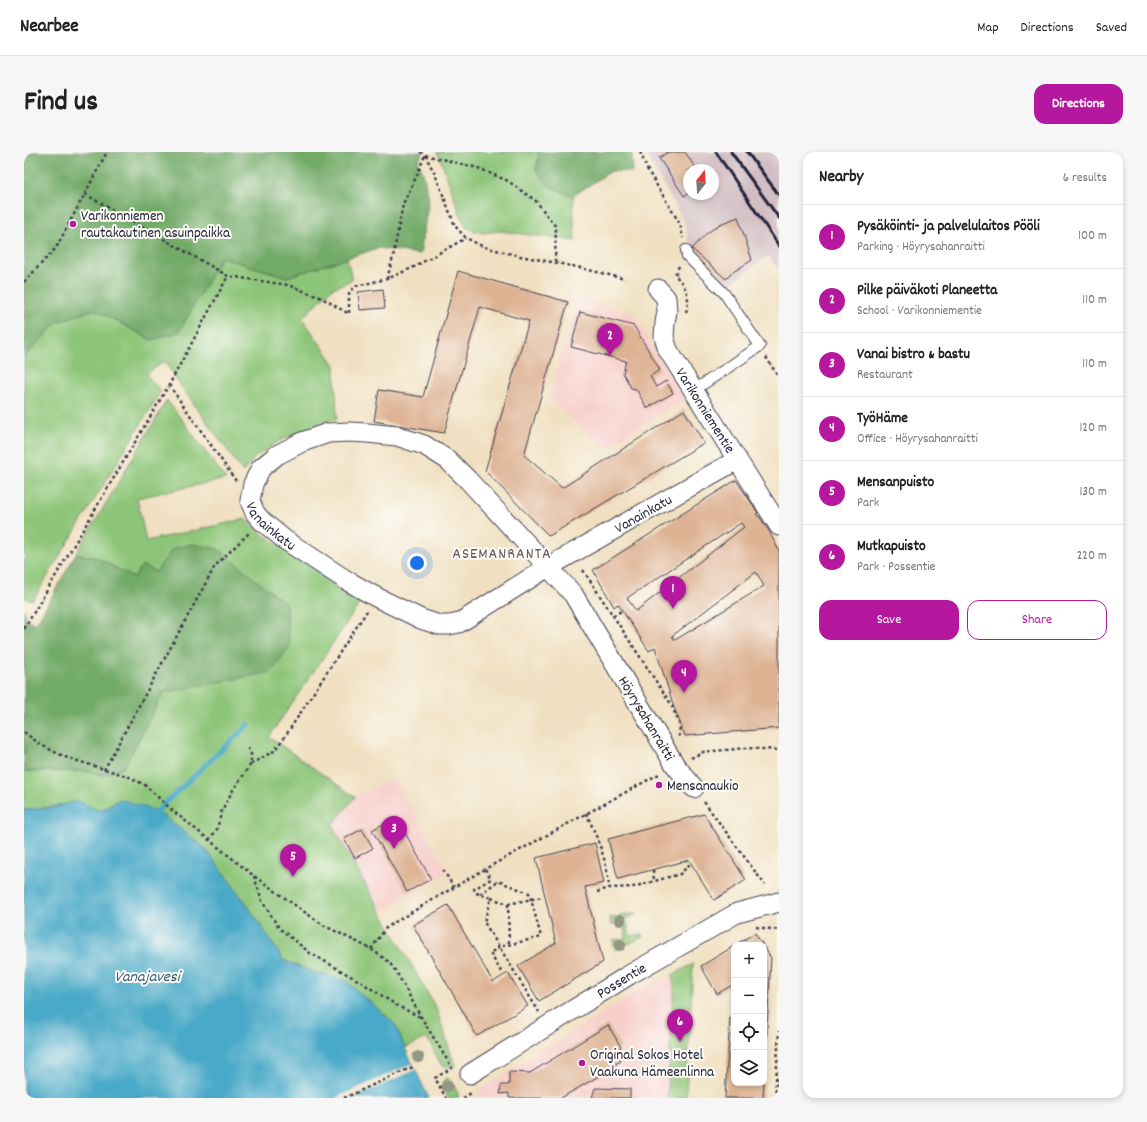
<!DOCTYPE html>
<html lang="en">
<head>
<meta charset="utf-8">
<style>
  body { margin:0; font-family:Dekko,sans-serif; background:#f6f6f6; color:#222 }
  .controls { position:absolute; right:12px; bottom:12px; display:grid; overflow:hidden; border-radius:8px; box-shadow:0 2px 6px #0003 }
  .controls button { width:36px; height:36px; display:grid; place-items:center; padding:0; border:0; border-bottom:1px solid #e0e0e0; background:#fff; color:#222; font:20px sans-serif }
  .compass { position:absolute; left:659px; top:12px; width:36px; height:36px; border-radius:50%; background:#fff; box-shadow:0 2px 6px #0003; rotate:17deg }
  .you { position:absolute; left:393px; top:411px; width:14px; height:14px; margin:-10px; border:3px solid #fff; border-radius:50%; background:#1a73e8; box-shadow:0 0 0 6px #1a73e833 }
  .badge { display:grid; place-items:center; width:26px; height:26px; border-radius:50%; background:#b5179e; color:#fff; font-size:13px; font-weight:700 }
  .pin { position:absolute; translate:-50% -33px; filter:drop-shadow(0 1px 2px #0008) }
  .pin::after { content:''; position:absolute; top:21px; width:14px; height:12px; background:inherit; clip-path:polygon(0 0,100% 0,50% 100%) }
  .list { margin:0; padding:0; list-style:none }
  h2 { display:flex; justify-content:space-between; align-items:center; height:52px; margin:0; padding:0 16px; font-size:17px }
  h2 small { font-size:13px; font-weight:400; color:#767676 }
  .list li { display:grid; grid-template-columns:26px 1fr auto; gap:12px; align-items:center; box-sizing:border-box; height:64px; padding:0 16px; border-top:1px solid #e0e0e0 }
  .list b { display:block; font-size:15px; white-space:nowrap }
  .list p { margin:0; font-size:13px; white-space:nowrap; color:#767676 }
  .list em { font-size:13px; font-style:normal; color:#767676 }
  .actions { display:flex; gap:8px; padding:12px 16px }
  .actions a { flex:1; padding:9px 0; border:1px solid #b5179e; border-radius:12px; text-align:center; font-size:14px; color:#b5179e }
  .actions .main { background:#b5179e; color:#fff }
  .icon { flex:none; width:22px; height:22px; fill:none; stroke:currentColor; stroke-width:2; stroke-linecap:round; stroke-linejoin:round }
  .map { position:relative; flex:none; width:755px; height:946px; overflow:hidden; border-radius:12px }
  header { display:flex; align-items:center; gap:24px; box-sizing:border-box; height:56px; padding:0 20px; background:#fff; border-bottom:1px solid #e0e0e0 }
  header strong { font-size:19px }
  nav { display:flex; gap:22px; margin-inline-start:auto; font-size:14px }
  .intro { display:flex; align-items:center; justify-content:space-between; box-sizing:border-box; height:96px; padding:0 24px }
  h1 { margin:0; font-size:28px }
  .button { padding:10px 18px; border-radius:12px; background:#b5179e; color:#fff; font-size:14px; font-weight:700 }
  main { display:flex; gap:24px; padding:0 24px }
  aside { flex:1; background:#fff; border-radius:12px; box-shadow:0 2px 6px #0003 }
  .map>svg:first-child { display:block }
</style>
</head>
<body>
<header>
<strong>Nearbee</strong>
<nav><a>Map</a><a>Directions</a><a>Saved</a></nav>
</header>
<div class="intro"><h1>Find us</h1><a class="button">Directions</a></div>
<main>
<div class="map">
<svg width="755" height="946" viewBox="0 0 755 946">
  <rect width="100%" height="100%" fill="#fdfcf7"/>
  <filter id="ink" filterUnits="userSpaceOnUse"><feTurbulence type="fractalNoise" baseFrequency=".025" numOctaves="2"/><feDisplacementMap in="SourceGraphic" scale="8" xChannelSelector="R" yChannelSelector="G"/><feConvolveMatrix kernelMatrix="1 2 1 2 8 2 1 2 1" color-interpolation-filters="sRGB"/></filter>
  <filter id="wash" filterUnits="userSpaceOnUse"><feTurbulence type="fractalNoise" baseFrequency=".012" numOctaves="4" result="noise"/><feDisplacementMap in="SourceGraphic" scale="16" xChannelSelector="R" yChannelSelector="G"/><feGaussianBlur stdDeviation="0.9" result="paint"/><feColorMatrix in="noise" values="0 0 0 0 0 0 0 0 0 0 0 0 0 0 0 0 0 1.4 0 .05"/><feComposite in="paint" operator="in"/></filter>
  <g filter="url(#wash)">
    <rect width="100%" height="100%" fill="#f0e0c1"/>
    <!-- built -->
    <path fill="#f7d0cc" d="M554,146l55,15 51,86 -79,49 -56,-49z
      M370,627l55,93 -51,28 -17,12 -49,-87 23,-28z
      M648,823l2,12 -7,111h-190l5,-10 27,-17 131,-82z"/>
    <!-- industrial -->
    <path fill="#d2bec3" fill-rule="evenodd" d="M621,0h129l5,7v112l-11,-15 -42,31 -35,-34 -7,-32zM665,18h24v24h-24z"/>
    <!-- green -->
    <path fill="#8dc578" stroke="#58745a" d="M413,0h100l2,3 -3,15 13,16 24,10 2,45 -75,-10 -18,2 -15,-5 -6,-11 -18,-51z
      M197,105l66,20 60,-19 5,22 -19,8 -31,30 33,47 2,54 -20,5 -36,16 -26,17 -12,15 -65,-90 -13,-21 -19,13 15,17 -128,209 -9,-2v-240l33,-36 38,-13 56,31 27,-8z
      M143,248l59,79 -89,19 9,43 99,-22 17,15 100,66 -93,137 86,60 -23,28 49,87 55,96 19,58h-13l-15,-28 -22,10 -10,-24 -49,-43 -36,-10 -27,-11 -35,-54 -44,-59 -84,-48 -21,12 -21,-10 -24,6 -30,3v-39h62l18,4 20,-8 39,-74 28,-6 -35,-115 -22,6 -36,-20 -22,-4z
      M613,761v2l-11,3 4,18 12,-2 1,3 -28,13 -2,-10 13,-2 -3,-15 -12,2 -1,-7z
      M669,812l-7,134h-19l7,-111 -2,-12z
      M423,926l2,1 9,14v5h-10l-4,-8 -2,-8z"/>
    <!-- forest -->
    <path fill="#72aa68" stroke="#4a6652" d="M0,0h399l-5,10 5,11 6,26 -9,55 -41,-6 -92,29 -66,-20 -42,75 -28,8 -56,-31 -38,13 -33,36z
      M513,0h95l1,20 -22,-1 -38,25 -24,-10 -13,-16 3,-14z
      M168,392l26,5 68,55 4,41 -18,27 -81,15 -28,6 -39,74 -20,8 -18,-4h-62v-162l2,10 10,5 40,-70 22,4 36,20 8,-13 14,7 16,-23z"/>
    <!-- water -->
    <path fill="#48a9c8" stroke="#356682" d="M96,647l37,12 47,36 44,59 35,54 27,11 36,10 49,43 10,24 24,50h-405v-288l30,-3 24,-6 22,10z"/>
    <!-- pier -->
    <path fill="#f0e0c1" d="M388,912l3,6 -62,28h-18z"/>
    <g fill="none" stroke-linecap="round" stroke-linejoin="round">
      <!-- stream -->
      <path stroke="#48a9c8" stroke-width="5" d="M133,659l92,-87"/>
    </g>
    <g id="blocks">
      <!-- building -->
      <path fill="#deb394" fill-rule="evenodd" d="M644,0h17l12,18h-8v23l-5,3 -25,-38z
        M714,65l14,43 -19,12 -7,7 -34,-30 14,-15 14,-10z
        M434,119l110,31 -44,153 38,33 122,-78 20,33 -155,93 -64,-65 44,-150 -49,-14 -36,126 -70,-12 5,-31 44,7z
        M359,137l2,19 -25,2 -2,-18z
        M556,160l54,14 26,44 -10,6 6,11 10,-6 7,12 -26,15 -11,-19 -5,-1 -8,-15 3,-12 -55,-14z
        M712,328l22,33 -2,1 2,2h1l10,15 10,20v177l-94,8 -11,-29 -19,-60 -6,4 -31,-47 -4,3 -21,-37zM717,371l3,4 -108,84 -9,-13zM732,420l8,14 -89,54 -3,-4z
        M680,662l42,66 -32,20 -25,-40 -71,19 -10,-40z
        M372,665l35,62 -24,13 -35,-62z
        M338,677l11,19 -18,10 -11,-19z
        M571,691l9,40 -19,4 18,75 -64,39 -21,-35 38,-23 -20,-85z
        M424,753l45,77 15,-9 20,33 -51,30 -27,-47 -37,-64z
        M731,781l8,12h-28z
        M710,794v35l-1,1 1,2 -17,10 -16,-28z
        M740,795l7,11 -6,106h-1z
        M706,866l4,1v64h30l-1,15h-38z
        M584,873l13,22 -6,5 6,9 -6,3 1,2 -55,32h-52v-5l-9,1 1,-9h8v-13l21,1z
        M571,936l35,1v9h-38z"/>
    </g>
  </g>
  <g filter="url(#ink)">
    <use href="#blocks" fill-opacity="0" stroke="#413e4f" stroke-width="1"/>
    <g fill="none" stroke-linecap="round" stroke-linejoin="round">
      <!-- service casing -->
      <g stroke="#413e4f" stroke-width="12">
        <path id="service" d="M662,98l1,6 37,37 36,53 -67,45"/>
      </g>
      <!-- minor casing -->
      <g stroke="#413e4f" stroke-width="21">
        <g id="minor">
          <path id="s1" d="M634,137l8,9 1,13 -2,12 -1,14 4,13 111,176"/>
          <path id="s2" d="M670,636l-19,-23 -102,-171 -105,-114 -20,-20 -24,-15 -27,-9 -30,-3 -18,-1 -21,1 -26,9 -25,13 -16,13 -8,16 -3,17 5,12 7,8 23,19 61,40 30,17 45,22 18,6h10l10,-2 89,-56 189,-107"/>
          <path id="s3" d="M446,922l159,-99 108,-62 42,-11"/>
        </g>
      </g>
      <!-- path -->
      <path stroke="#413e4f" stroke-width="2.5" stroke-dasharray="3 3" stroke-linecap="butt" d="M396,0l5,3 53,13 30,13 28,20 20,26 -1,35
        M616,0l7,17 33,55 3,14
        M401,3l10,19 20,52 11,12 18,9 36,9 57,11 48,12
        M61,42l143,82 60,9 34,13 27,16
        M655,114l-4,9c11,12 16,21 11,37
        M363,127l6,-22 10,-53 14,-29 8,-20
        M0,130l32,-34 51,-96
        M325,161v-21l7,-6 31,-7 27,-12 52,-29
        M742,205l13,21
        M145,233l67,96
        M559,418l88,134 9,21 -1,12
        M589,464l10,-6
        M0,477l145,-244 59,-109
        M0,580l17,13 24,12 62,19 18,9 28,26 81,65 69,49 48,24 18,13 8,11 24,44 30,49 1,2 -17,10 11,20
        M667,606l12,-6 44,-4 32,2
        M227,612l23,-13 12,-16 81,-124
        M80,618l111,-204 35,-34
        M680,650l61,83
        M562,661c11,23 22,50 23,75
        M185,688l8,-11 5,-19 11,-20 18,-26v-10l-3,-6
        M461,717l6,10 -17,10 2,4 15,5 -7,24 55,90
        M419,718l11,17
        M629,718l1,11
        M230,724l8,25 17,27 31,25 51,29 35,23 24,12
        M573,740l12,-4 24,-1 47,-13 11,-11
        M456,742l18,-13 31,12 2,6 10,38 -42,10 -9,6 12,20
        M467,746l17,6 34,-7
        M484,752l1,41
        M732,775l23,3
        M347,797l15,-21 9,-6 90,-53 174,-95
        M320,946l69,-31
        M439,946l10,-6
        M751,946l4,-67"/>
      <!-- service -->
      <use href="#service" stroke="#fff" stroke-width="10"/>
      <!-- minor -->
      <use href="#minor" stroke="#fff" stroke-width="19"/>
      <!-- rail -->
      <path stroke="#22223b" stroke-width="3" d="M692,0l63,94
        M707,0l48,66
        M723,0l32,43"/>
    </g>
    <!-- trees -->
    <g fill="#939783">
      <circle cx="596" cy="768" r="6"/>
      <circle cx="596" cy="793" r="6"/>
      <circle cx="394" cy="905" r="6"/>
      <circle cx="423" cy="934" r="6"/>
    </g>
  </g>
  <!-- markers -->
  <g fill="#b5179e" stroke="#fdfcf7" stroke-width="1.5">
    <circle cx="49" cy="72" r="4"/>
    <circle cx="635" cy="633" r="4"/>
    <circle cx="558" cy="911" r="4"/>
  </g>
  <g text-anchor="middle" stroke-width="4" stroke-linejoin="round" paint-order="stroke">
    <!-- poi labels -->
    <g font-size="15" fill="#22223b" stroke="#fdfcf7" text-anchor="start">
      <text x="57" y="68">Varikonniemen<tspan x="57" dy="17">rautakautinen asuinpaikka</tspan></text>
      <text x="643" y="638">Mensanaukio</text>
      <text x="566" y="907">Original Sokos Hotel<tspan x="566" dy="17">Vaakuna Hämeenlinna</tspan></text>
    </g>
    <!-- street labels -->
    <g font-size="15" fill="#22223b" stroke="#fdfcf7">
      <text dy="5" stroke="none"><textPath href="#s1" startOffset="136">Varikonniementie</textPath></text>
      <text dy="5" stroke="none"><textPath href="#s2" startOffset="1114">Vanainkatu</textPath></text>
      <text dy="5" stroke="none"><textPath href="#s2" startOffset="683">Vanainkatu</textPath></text>
      <text transform="translate(623 566) rotate(59)" y="5">Höyrysahanraitti</text>
      <text dy="5" stroke="none"><textPath href="#s3" startOffset="178">Possentie</textPath></text>
    </g>
    <!-- neighbourhood labels -->
    <g font-size="16" letter-spacing="1" fill="#64555a" stroke="#fdfcf7">
      <text x="478" y="406">ASEMANRANTA</text>
    </g>
    <!-- water labels -->
    <g font-size="16" font-style="italic" fill="#335f7a" stroke="#fdfcf7">
      <text x="123" y="829">Vanajavesi</text>
    </g>
  </g>
</svg>
<div class="controls">
<button>+</button>
<button>−</button>
<button><svg class="icon" aria-label="locate" viewBox="0 0 24 24"><circle cx="12" cy="12" r="6"/><path d="M12 2v4M12 18v4M2 12h4M18 12h4"/></svg></button>
<button><svg class="icon" aria-label="layers" viewBox="0 0 24 24"><path d="M12 4l9 5-9 5-9-5zM3 14l9 5 9-5"/></svg></button>
</div>
<svg class="compass" viewBox="-18 -18 36 36"><path d="M0-13l5 13h-10z" fill="#e53935"/><path d="M0 13l5-13h-10z" fill="#767676"/></svg>
<div class="you"></div>
<div class="pin badge" style="left:649px;top:457px">1</div>
<div class="pin badge" style="left:586px;top:204px">2</div>
<div class="pin badge" style="left:370px;top:697px">3</div>
<div class="pin badge" style="left:660px;top:541px">4</div>
<div class="pin badge" style="left:269px;top:725px">5</div>
<div class="pin badge" style="left:656px;top:890px">6</div>
</div>
<aside>
<h2>Nearby<small>6 results</small></h2>
<ul class="list">
<li><span class="badge">1</span><div><b>Pysäköinti- ja palvelulaitos Pööli</b><p>Parking · Höyrysahanraitti</p></div><em>100 m</em></li>
<li><span class="badge">2</span><div><b>Pilke päiväkoti Planeetta</b><p>School · Varikonniementie</p></div><em>110 m</em></li>
<li><span class="badge">3</span><div><b>Vanai bistro &amp; bastu</b><p>Restaurant</p></div><em>110 m</em></li>
<li><span class="badge">4</span><div><b>TyöHäme</b><p>Office · Höyrysahanraitti</p></div><em>120 m</em></li>
<li><span class="badge">5</span><div><b>Mensanpuisto</b><p>Park</p></div><em>130 m</em></li>
<li><span class="badge">6</span><div><b>Mutkapuisto</b><p>Park · Possentie</p></div><em>220 m</em></li>
</ul>
<div class="actions"><a class="main">Save</a><a>Share</a></div>
</aside>
</main>
</body>
</html>
